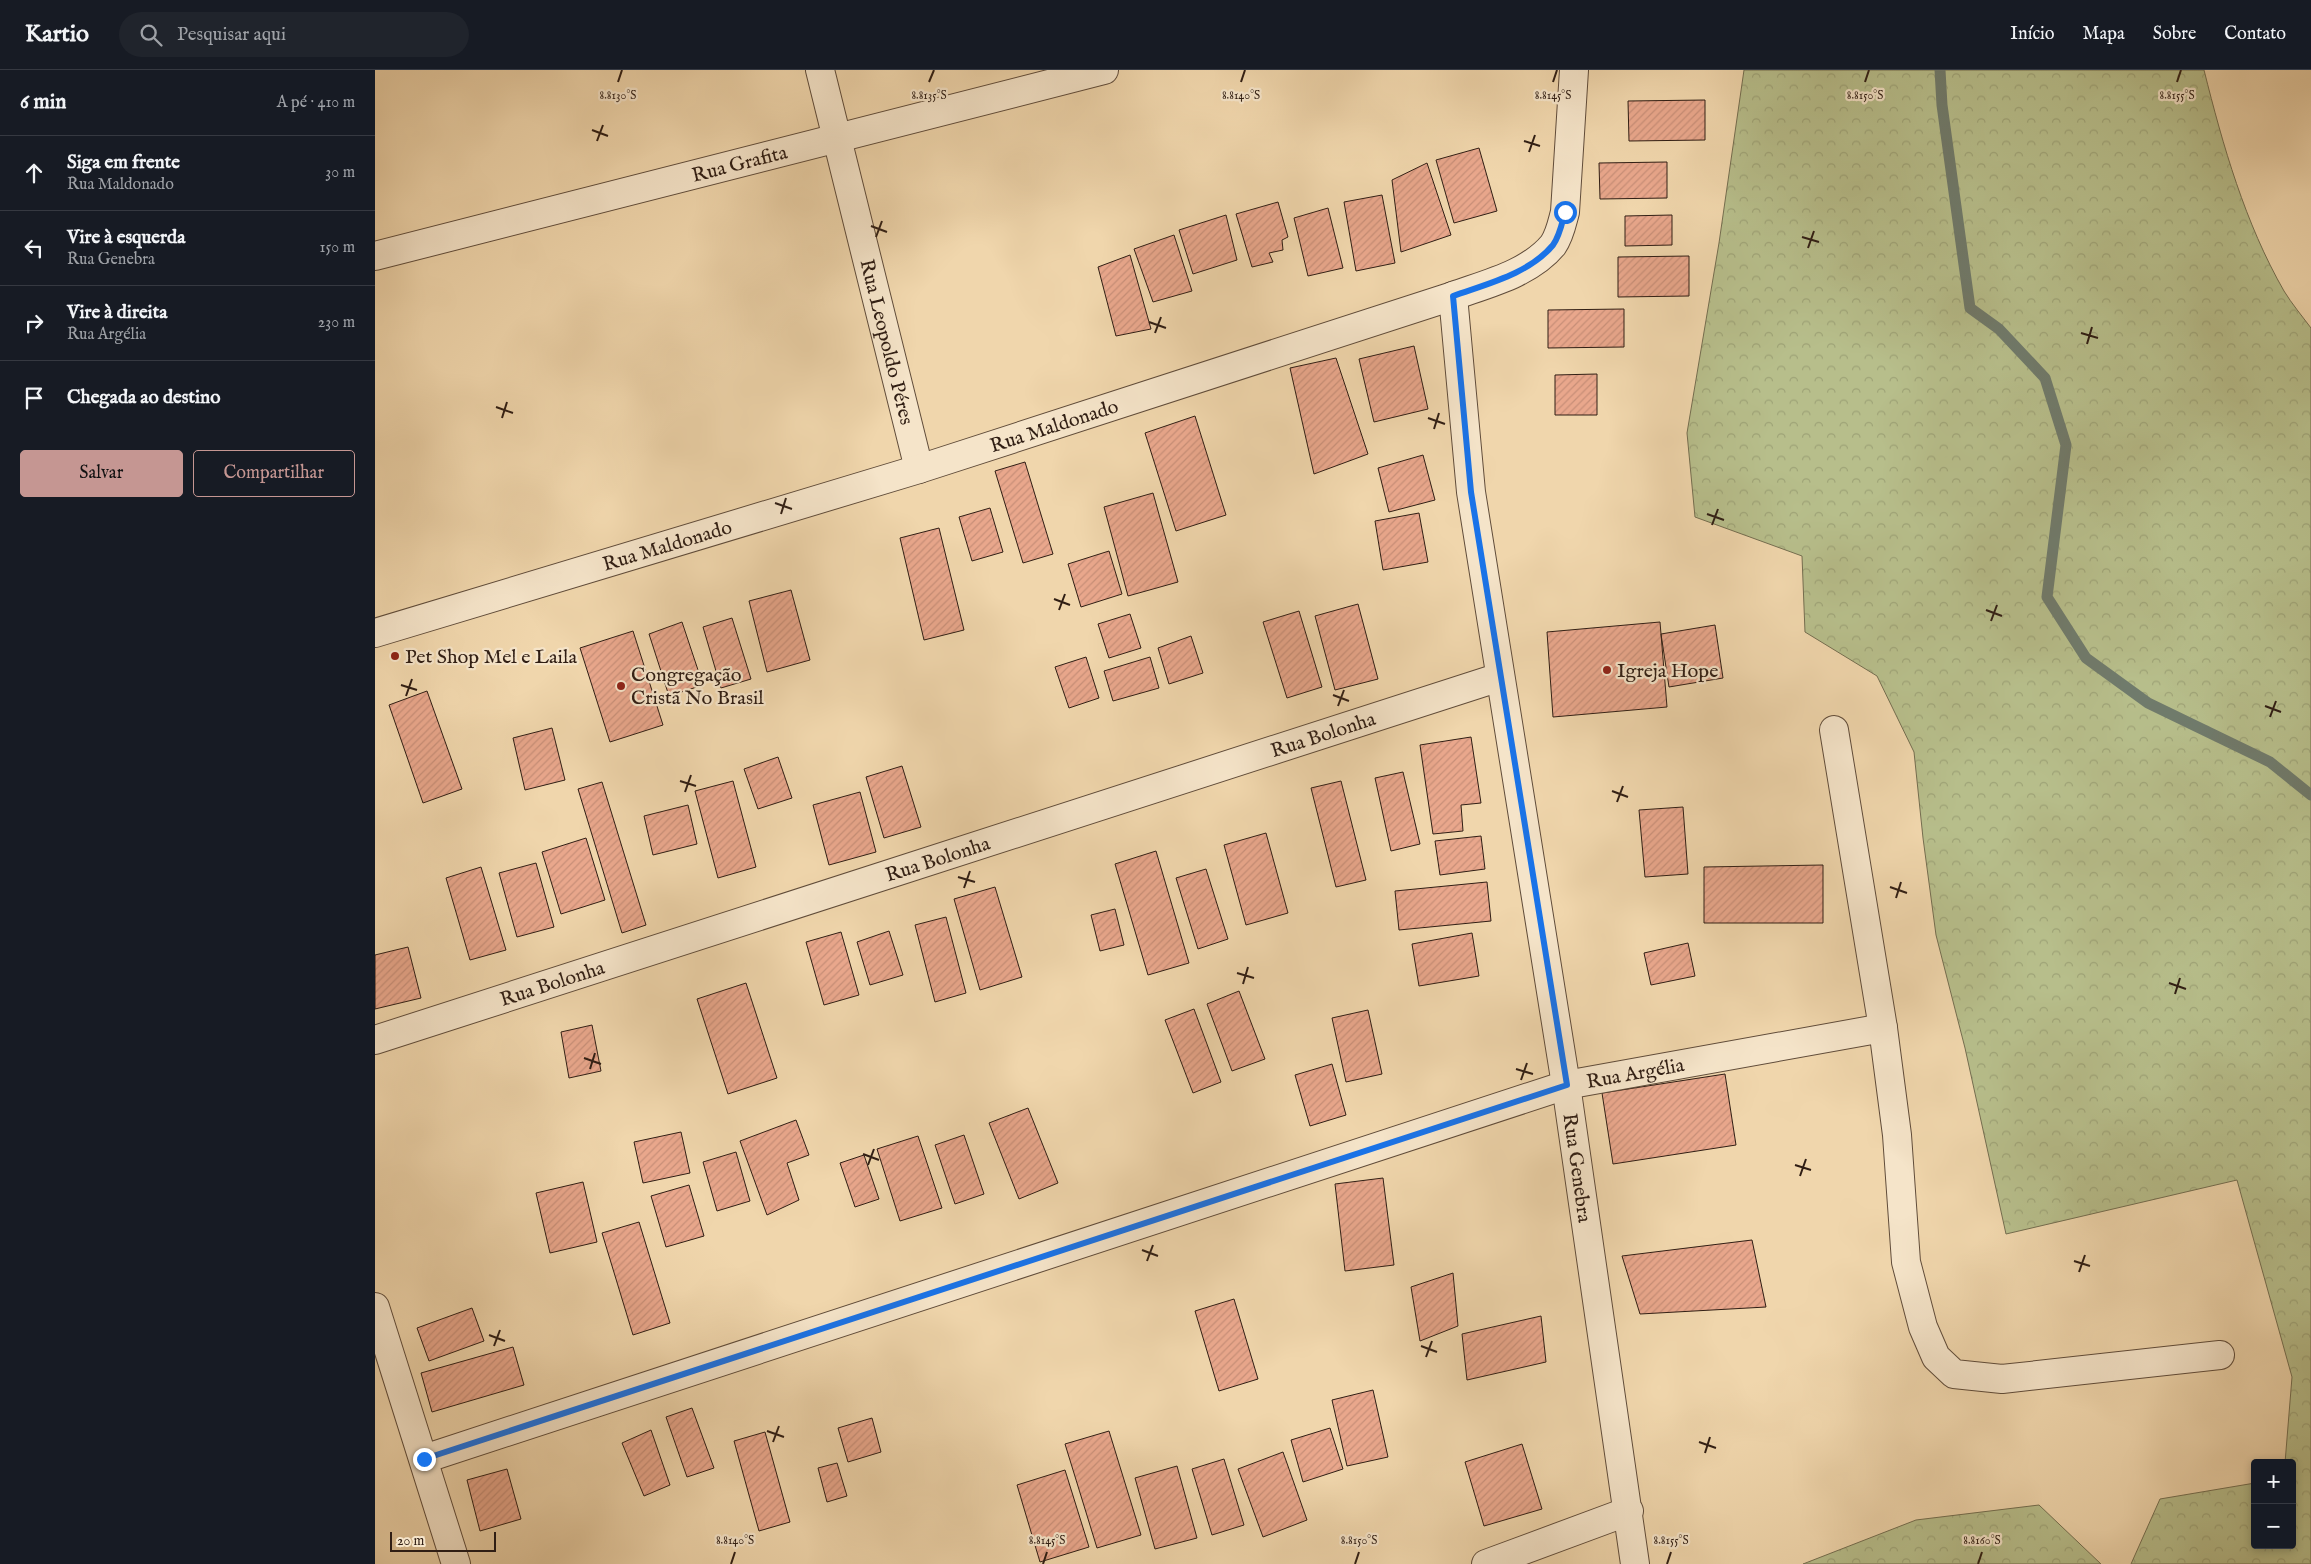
<!DOCTYPE html>
<html lang="pt">
<head>
<meta charset="utf-8">
<style>
  body { margin:0; font-family:"IM FELL English",serif; background:#20242c; color:#f1f3f6 }
  .controls { position:absolute; right:15px; bottom:15px; display:grid; overflow:hidden; border-radius:5px; box-shadow:0 2px 8px #0003 }
  .controls button { width:45px; height:45px; display:grid; place-items:center; padding:0; border:0; border-bottom:1px solid #363941; background:#171b24; color:#f1f3f6; font:25px sans-serif }
  .scale { position:absolute; left:15px; bottom:12px; width:106px; box-sizing:border-box; padding-left:5px; border:2px solid #301e14; border-top:0; font-size:14px; line-height:18px; white-space:nowrap; color:#301e14; -webkit-text-stroke:4px #f5e4c9; paint-order:stroke }
  .stop { position:absolute; width:15px; height:15px; margin:-11px; border:4px solid #1a73e8; border-radius:50%; background:#fff }
  .stop.end { background:#1a73e8; border-color:#fff; box-shadow:0 1px 5px #0008 }
  .list { margin:0; padding:0; list-style:none }
  h2 { display:flex; justify-content:space-between; align-items:center; height:65px; margin:0; padding:0 20px; font-size:21px }
  h2 small { font-size:16px; font-weight:400; color:#9ea1a6 }
  .list li { display:grid; grid-template-columns:32px 1fr auto; gap:15px; align-items:center; box-sizing:border-box; height:75px; padding:0 20px; border-top:1px solid #363941 }
  .list b { display:block; font-size:19px; white-space:nowrap }
  .list p { margin:0; font-size:16px; white-space:nowrap; color:#9ea1a6 }
  .list em { font-size:16px; font-style:normal; color:#9ea1a6 }
  .actions { display:flex; gap:10px; padding:15px 20px }
  .actions a { flex:1; padding:11px 0; border:1px solid #c59692; border-radius:5px; text-align:center; font-size:18px; color:#c59692 }
  .actions .main { background:#c59692; color:#111 }
  .icon { flex:none; width:28px; height:28px; fill:none; stroke:currentColor; stroke-width:2; stroke-linecap:round; stroke-linejoin:round }
  .map { position:relative; flex:none; width:1936px; height:1494px; overflow:hidden }
  header { display:flex; align-items:center; gap:30px; box-sizing:border-box; height:70px; padding:0 25px; background:#171b24; border-bottom:1px solid #363941 }
  header strong { font-size:24px }
  nav { display:flex; gap:28px; margin-inline-start:auto; font-size:18px }
  .search { width:350px; height:45px; background:#20242c; display:flex; align-items:center; gap:12px; box-sizing:border-box; padding:0 18px; border-radius:28px; color:#9ea1a6; font-size:19px }
  main { display:flex }
  aside { flex:1; background:#171b24 }
  .map>svg:first-child { display:block }
</style>
</head>
<body>
<header>
<strong>Kartio</strong>
<div class="search"><svg class="icon" aria-label="search" viewBox="0 0 24 24"><circle cx="10" cy="10" r="6"/><path d="M15 15l6 6"/></svg>Pesquisar aqui</div>
<nav><a>Início</a><a>Mapa</a><a>Sobre</a><a>Contato</a></nav>
</header>
<main>
<aside>
<h2>6 min<small>A pé · 410 m</small></h2>
<ul class="list">
<li><svg class="icon" aria-label="ahead" viewBox="0 0 24 24"><path d="M12 20V5M6 11l6-6 6 6"/></svg><div><b>Siga em frente</b><p>Rua Maldonado</p></div><em>30 m</em></li>
<li><svg class="icon" aria-label="left" viewBox="0 0 24 24"><path d="M17 20v-9H6M10 6l-5 5 5 5"/></svg><div><b>Vire à esquerda</b><p>Rua Genebra</p></div><em>150 m</em></li>
<li><svg class="icon" aria-label="right" viewBox="0 0 24 24"><path d="M7 20v-9h11M14 6l5 5-5 5"/></svg><div><b>Vire à direita</b><p>Rua Argélia</p></div><em>230 m</em></li>
<li><svg class="icon" aria-label="arrive" viewBox="0 0 24 24"><path d="M6 21V4h12l-3 4 3 4H6"/></svg><div><b>Chegada ao destino</b></div></li>
</ul>
<div class="actions"><a class="main">Salvar</a><a>Compartilhar</a></div>
</aside>
<div class="map">
<svg width="1936" height="1494" viewBox="0 0 1936 1494">
  <defs>
    <pattern id="forest-crowns" width="20" height="18" patternUnits="userSpaceOnUse" patternTransform="scale(1.25)"><rect width="20" height="18" fill="#b7be8b"/><path d="M2 6a3 3 0 1 1 6 0M12 15a3 3 0 1 1 6 0" fill="none" stroke="#9ea377"/></pattern>
    <pattern id="building-hatch" width="6" height="6" patternUnits="userSpaceOnUse" patternTransform="scale(1.25)"><rect width="6" height="6" fill="#e9a78c"/><path d="M-1 1l2-2M0 6l6-6M5 7l2-2" fill="none" stroke="#c88f78"/></pattern>
  </defs>
  <rect width="100%" height="100%" fill="#f0d6ac"/>
  <filter id="stains"><feTurbulence type="fractalNoise" baseFrequency=".004" numOctaves="4"/><feColorMatrix values="0 0 0 0 .2 0 0 0 0 .09 0 0 0 0 .02 0 0 0 .5 -.17"/></filter>
  <radialGradient id="worn" r=".72"><stop offset=".6" stop-color="#630" stop-opacity="0"/><stop offset="1" stop-color="#630" stop-opacity=".3"/></radialGradient>
  <!-- forest -->
  <path fill="url(#forest-crowns)" stroke="#746e50" d="M1369,0h460c19,76 41,153 80,221 8,13 18,25 27,37v1236h-180l29,-65 95,-16v62h37v-82h-7l7,-86 -55,-197 -231,54 -41,-186 -29,-113 -13,-97 -9,-86 -37,-76 -72,-44 -3,-76 -107,-39 -8,-84 32,-190z
    M1664,1435l62,59h-298l113,-44z"/>
  <g fill="none" stroke-linecap="round" stroke-linejoin="round">
    <!-- stream -->
    <path stroke="#707b6c" stroke-width="11" d="M1565,0l2,35 28,203 29,21 46,49 21,67 -19,152 39,61 62,45 122,59 41,33"/>
  </g>
  <!-- building -->
  <path fill="url(#building-hatch)" stroke="#301e14" d="M1330,30v40l-76,1 -1,-40z
    M1104,78l18,63 -43,12 -18,-63z
    M1292,92v36l-67,1 -1,-36z
    M1052,93l24,72 -50,17 -9,-72z
    M1007,125l13,68 -39,8 -12,-69z
    M903,132l10,35 -6,3 1,10 -14,3 4,9 -21,5 -16,-53z
    M953,138l15,60 -35,8 -14,-58z
    M851,145l11,45 -44,14 -14,-44z
    M1297,145v30l-47,1v-30z
    M799,165l18,56 -39,11 -19,-53z
    M755,185l21,74 -35,7 -18,-69z
    M1314,186v40l-71,1v-40z
    M1249,239v38l-76,1v-38z
    M1039,276l14,63 -54,13 -15,-63z
    M961,288l32,96 -54,20 -24,-106z
    M1222,304v41h-42v-40z
    M820,346l31,99 -50,16 -31,-98z
    M1048,385l12,45 -46,12 -11,-44z
    M650,392l28,92 -30,9 -28,-92z
    M778,423l25,89 -50,14 -24,-89z
    M615,438l13,44 -31,9 -13,-44z
    M1044,443l9,49 -45,8 -8,-49z
    M564,458l25,102 -40,10 -24,-102z
    M734,481l13,43 -41,13 -13,-43z
    M416,520l19,70 -43,12 -18,-71z
    M983,534l20,75 -43,11 -20,-74z
    M924,541l23,76 -35,11 -24,-76z
    M755,544l11,34 -32,10 -11,-34z
    M357,548l19,61 -30,9 -18,-61z
    M307,552l21,63 -34,11 -20,-62z
    M1285,552l7,85 -114,10 -6,-85z
    M1340,555l8,53 -54,9 -8,-53z
    M258,561l30,94 -53,17 -30,-94z
    M816,566l12,37 -34,11 -11,-36z
    M711,587l13,41 -30,10 -14,-41z
    M775,587l9,31 -46,13 -9,-30z
    M52,621l35,98 -39,14 -34,-98z
    M177,658l13,52 -40,10 -12,-52z
    M1096,667l10,66 -20,2 2,26 -30,3 -13,-89z
    M403,687l14,41 -34,11 -14,-40z
    M527,696l19,61 -37,11 -18,-61z
    M1028,702l17,72 -29,7 -16,-73z
    M358,711l23,86 -38,11 -23,-87z
    M966,711l25,99 -30,7 -25,-99z
    M227,712l44,143 -24,8 -44,-144z
    M485,722l16,60 -47,13 -16,-60z
    M313,735l9,39 -44,11 -9,-39z
    M1308,737l5,67 -43,3 -6,-67z
    M891,763l22,80 -42,12 -22,-80z
    M1106,766l4,33 -45,6 -5,-34z
    M211,768l19,62 -44,14 -19,-62z
    M781,781l33,112 -41,12 -33,-111z
    M161,793l18,64 -37,10 -18,-64z
    M1448,795v58h-119v-56z
    M106,797l25,83 -36,10 -24,-82z
    M831,799l22,70 -30,10 -22,-71z
    M1112,812l4,39 -92,9 -4,-39z
    M620,817l27,90 -42,13 -26,-91z
    M740,839l9,36 -24,6 -9,-36z
    M571,847l20,76 -31,9 -20,-77z
    M514,861l14,44 -33,10 -13,-43z
    M466,862l18,63 -35,10 -18,-63z
    M1097,863l7,43 -60,10 -7,-42z
    M1313,873l7,33 -44,9 -7,-32z
    M33,877l13,51 -46,11v-54z
    M371,913l31,95 -49,16 -31,-95z
    M864,921l26,68 -33,12 -25,-67z
    M819,939l27,73 -28,11 -28,-73z
    M993,940l14,64 -36,8 -14,-64z
    M217,955l9,46 -32,7 -8,-46z
    M957,994l14,51 -36,11 -15,-51z
    M1350,1004l11,71 -123,19 -11,-71z
    M653,1038l30,75 -39,16 -30,-76z
    M421,1050l13,35 -22,8 12,37 -32,15 -27,-74z
    M306,1062l9,41 -47,10 -9,-41z
    M589,1065l20,59 -29,10 -20,-59z
    M543,1066l24,72 -42,13 -23,-72z
    M361,1082l14,49 -33,10 -14,-49z
    M489,1085l15,44 -24,8 -15,-44z
    M1008,1108l11,87 -49,6 -10,-87z
    M208,1112l14,60 -47,11 -14,-60z
    M314,1115l15,51 -38,11 -15,-51z
    M264,1152l31,101 -37,12 -31,-102z
    M1377,1170l14,67 -126,7 -18,-58z
    M1078,1203l5,53 -38,15 -9,-54z
    M859,1229l24,80 -39,12 -24,-80z
    M97,1238l12,33 -55,20 -12,-33z
    M1166,1246l5,46 -79,18 -5,-46z
    M138,1277l11,38 -92,27 -11,-39z
    M998,1320l15,67 -41,9 -15,-66z
    M317,1338l22,60 -27,9 -21,-60z
    M497,1348l9,34 -33,10 -10,-34z
    M955,1358l13,41 -40,13 -12,-42z
    M276,1360l19,55 -26,11 -22,-53z
    M734,1361l32,104 -44,13 -32,-104z
    M390,1362l25,90 -31,9 -25,-90z
    M1147,1374l20,65 -58,17 -19,-64z
    M908,1382l24,68 -44,17 -25,-68z
    M849,1389l20,66 -32,10 -20,-66z
    M462,1393l10,33 -20,6 -9,-34z
    M802,1396l20,72 -42,11 -20,-71z
    M132,1399l14,50 -41,12 -13,-51z
    M690,1400l24,77 -49,15 -23,-77z"/>
  <g fill="none" stroke-linecap="round" stroke-linejoin="round">
    <!-- minor casing -->
    <g stroke="#604c3a" stroke-width="30">
      <g id="minor">
        <path id="s1" d="M445,0l99,399"/>
        <path id="s2" d="M0,186l729,-186"/>
        <path id="s3" d="M1078,226l18,196 95,593 69,479"/>
        <path id="s4" d="M0,563l544,-164 534,-173c33,-12 76,-22 100,-51 7,-10 9,-22 12,-33l9,-142"/>
        <path d="M1459,660l49,298 14,107 9,127 17,65 13,30 18,17 48,5 218,-24"/>
        <path id="s5" d="M0,970l1125,-363"/>
        <path d="M0,1237l81,257"/>
        <path id="s6" d="M49,1389l1142,-374 317,-57"/>
        <path d="M1111,1494l143,-53"/>
      </g>
    </g>
    <!-- minor -->
    <use href="#minor" stroke="#f5e4c9" stroke-width="28"/>
  </g>
  <g fill="none" stroke-linecap="round" stroke-linejoin="round">
    <!-- route -->
    <path stroke="#1a73e8" stroke-width="6" d="M49,1389l1143,-374 -96,-593 -18,-196c33,-12 76,-22 100,-51 7,-10 9,-22 12,-33"/>
  </g>
  <!-- ticks -->
  <path fill="none" stroke="#301e14" stroke-width="2" d="M243,12l4,-12M554,12l5,-12M866,12l4,-12M1178,12l4,-12M1490,12l4,-12M1802,12l4,-12M217,60l16,6M222,71l6,-16M1149,71l16,5M1154,82l6,-17M496,156l16,6M501,167l6,-16M1427,167l17,5M1433,178l6,-17M774,252l17,6M780,263l6,-16M1706,263l17,5M1712,274l5,-17M121,337l17,6M127,348l5,-16M1053,348l17,6M1059,359l5,-16M400,433l17,6M406,444l5,-16M1332,444l17,6M1337,455l6,-16M679,529l16,6M684,540l6,-16M1611,540l16,6M1616,551l6,-16M26,615l16,5M958,625l16,6M31,626l6,-17M963,636l6,-16M1890,636l16,6M1895,647l6,-16M305,711l16,5M1237,721l16,6M310,722l6,-17M1242,732l6,-16M583,807l17,5M1515,817l17,6M589,818l6,-17M1521,828l5,-16M862,903l17,5M1794,913l17,6M868,914l5,-17M1800,924l5,-16M209,988l17,6M215,999l5,-16M1141,999l17,5M1146,1010l6,-17M488,1084l16,6M493,1095l6,-16M1420,1095l16,5M1425,1106l6,-17M767,1180l16,6M772,1191l6,-16M1699,1191l16,5M1704,1202l6,-17M114,1265l16,6M119,1276l6,-16M1046,1276l16,6M1051,1287l6,-16M392,1361l17,6M398,1372l6,-16M1324,1372l17,6M1330,1383l5,-16M356,1494l4,-12M668,1494l4,-12M980,1494l4,-12M1292,1494l4,-12M1603,1494l4,-12"/>
  <!-- markers -->
  <g fill="#8f2418" stroke="#f5e4c9" stroke-width="2">
    <circle cx="20" cy="586" r="5"/>
    <circle cx="1232" cy="600" r="5"/>
    <circle cx="246" cy="616" r="5"/>
  </g>
  <g text-anchor="middle" stroke-width="4.5" stroke-linejoin="round" paint-order="stroke">
    <!-- street labels -->
    <g font-size="20" fill="#301e14" stroke="#f5e4c9">
      <text dy="7" stroke="none"><textPath href="#s2" startOffset="376">Rua Grafita</textPath></text>
      <text dy="7" stroke="none"><textPath href="#s1" startOffset="280">Rua Leopoldo Péres</textPath></text>
      <text dy="7" stroke="none"><textPath href="#s4" startOffset="710">Rua Maldonado</textPath></text>
      <text dy="7" stroke="none"><textPath href="#s4" startOffset="305">Rua Maldonado</textPath></text>
      <text dy="7" stroke="none"><textPath href="#s5" startOffset="996">Rua Bolonha</textPath></text>
      <text dy="7" stroke="none"><textPath href="#s5" startOffset="591">Rua Bolonha</textPath></text>
      <text dy="7" stroke="none"><textPath href="#s5" startOffset="186">Rua Bolonha</textPath></text>
      <text dy="7" stroke="none"><textPath href="#s6" startOffset="1272">Rua Argélia</textPath></text>
      <text dy="7" stroke="none"><textPath href="#s3" startOffset="881">Rua Genebra</textPath></text>
    </g>
    <!-- poi labels -->
    <g font-size="20" fill="#301e14" stroke="#f5e4c9" text-anchor="start">
      <text x="30" y="593">Pet Shop Mel e Laila</text>
      <text x="1242" y="607">Igreja Hope</text>
      <text x="256" y="611">Congregação<tspan x="256" dy="23">Cristã No Brasil</tspan></text>
    </g>
  </g>
  <g font-size="12" text-anchor="middle" fill="#301e14" stroke="#f5e4c9" stroke-width="4.5" stroke-linejoin="round" paint-order="stroke">
    <text x="243" y="29">8.8130°S</text>
    <text x="554" y="29">8.8135°S</text>
    <text x="866" y="29">8.8140°S</text>
    <text x="1178" y="29">8.8145°S</text>
    <text x="1490" y="29">8.8150°S</text>
    <text x="1802" y="29">8.8155°S</text>
    <text x="360" y="1474">8.8140°S</text>
    <text x="672" y="1474">8.8145°S</text>
    <text x="984" y="1474">8.8150°S</text>
    <text x="1296" y="1474">8.8155°S</text>
    <text x="1607" y="1474">8.8160°S</text>
  </g>
  <rect width="100%" height="100%" filter="url(#stains)"/>
  <rect width="100%" height="100%" fill="url(#worn)"/>
</svg>
<div class="controls">
<button>+</button>
<button>−</button>
</div>
<div class="scale">20 m</div>
<div class="stop" style="left:1190px;top:142px"></div>
<div class="stop end" style="left:49px;top:1389px"></div>
</div>
</main>
</body>
</html>
